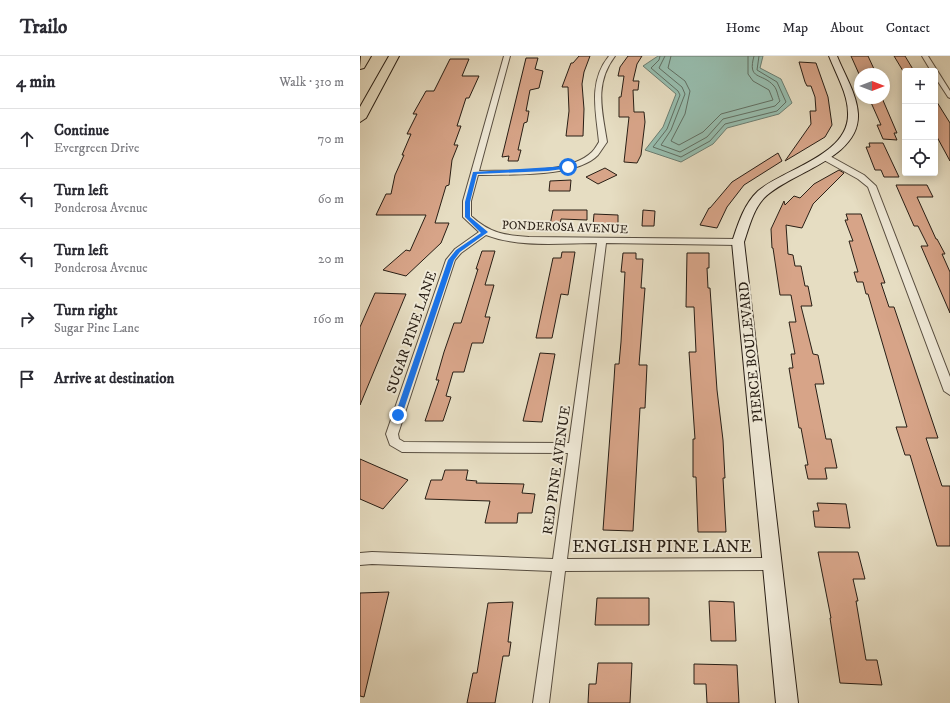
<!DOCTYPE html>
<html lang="en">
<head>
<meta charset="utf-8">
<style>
  body { margin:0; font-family:"IM FELL DW Pica",serif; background:#f2f2f3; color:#2b2b33 }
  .controls { position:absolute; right:12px; top:12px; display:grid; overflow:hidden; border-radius:4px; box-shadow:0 2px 10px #0003 }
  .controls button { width:36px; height:36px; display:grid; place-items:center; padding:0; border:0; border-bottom:1px solid #e1e1e2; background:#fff; color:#2b2b33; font:20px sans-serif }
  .compass { position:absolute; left:494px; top:12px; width:36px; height:36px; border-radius:50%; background:#fff; box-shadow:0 2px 10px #0003; rotate:90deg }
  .stop { position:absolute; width:12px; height:12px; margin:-9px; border:3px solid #1a73e8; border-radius:50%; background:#fff }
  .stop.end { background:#1a73e8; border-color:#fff; box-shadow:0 1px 4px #0008 }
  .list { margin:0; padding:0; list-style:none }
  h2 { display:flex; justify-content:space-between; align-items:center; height:52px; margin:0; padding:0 16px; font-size:17px }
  h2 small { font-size:13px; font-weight:400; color:#7c7c81 }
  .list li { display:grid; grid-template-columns:26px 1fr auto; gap:12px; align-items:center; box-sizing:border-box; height:60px; padding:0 16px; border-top:1px solid #e1e1e2 }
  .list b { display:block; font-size:15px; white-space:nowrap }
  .list p { margin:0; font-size:13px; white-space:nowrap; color:#7c7c81 }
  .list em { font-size:13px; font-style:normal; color:#7c7c81 }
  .icon { flex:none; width:22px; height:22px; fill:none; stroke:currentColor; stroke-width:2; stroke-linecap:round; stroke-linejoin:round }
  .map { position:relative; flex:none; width:590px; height:647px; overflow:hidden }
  header { display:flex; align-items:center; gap:24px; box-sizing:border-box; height:56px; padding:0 20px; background:#fff; border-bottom:1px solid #e1e1e2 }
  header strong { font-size:19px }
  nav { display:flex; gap:22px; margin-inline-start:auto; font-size:14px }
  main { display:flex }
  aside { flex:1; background:#fff }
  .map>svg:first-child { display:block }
</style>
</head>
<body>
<header>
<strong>Trailo</strong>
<nav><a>Home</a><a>Map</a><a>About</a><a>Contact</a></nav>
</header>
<main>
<aside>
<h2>4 min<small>Walk · 310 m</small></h2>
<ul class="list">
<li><svg class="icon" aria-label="ahead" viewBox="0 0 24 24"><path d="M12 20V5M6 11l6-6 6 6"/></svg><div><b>Continue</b><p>Evergreen Drive</p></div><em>70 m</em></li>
<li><svg class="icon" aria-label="left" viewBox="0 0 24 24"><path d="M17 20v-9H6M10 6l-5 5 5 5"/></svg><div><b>Turn left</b><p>Ponderosa Avenue</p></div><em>60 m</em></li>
<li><svg class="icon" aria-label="left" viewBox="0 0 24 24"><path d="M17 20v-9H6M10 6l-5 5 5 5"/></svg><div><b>Turn left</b><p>Ponderosa Avenue</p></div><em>20 m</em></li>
<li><svg class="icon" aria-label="right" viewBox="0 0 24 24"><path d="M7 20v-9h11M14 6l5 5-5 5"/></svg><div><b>Turn right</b><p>Sugar Pine Lane</p></div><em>160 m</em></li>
<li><svg class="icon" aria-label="arrive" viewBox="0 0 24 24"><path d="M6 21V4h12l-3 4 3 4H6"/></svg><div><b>Arrive at destination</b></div></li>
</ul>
</aside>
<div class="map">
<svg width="590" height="647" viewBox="0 0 590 647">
  <rect width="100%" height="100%" fill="#e6ddc2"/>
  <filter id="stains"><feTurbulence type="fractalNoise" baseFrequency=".005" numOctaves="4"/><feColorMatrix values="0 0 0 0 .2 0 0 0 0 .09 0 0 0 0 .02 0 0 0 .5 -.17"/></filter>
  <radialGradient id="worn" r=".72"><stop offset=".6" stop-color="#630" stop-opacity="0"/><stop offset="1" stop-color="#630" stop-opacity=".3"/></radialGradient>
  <!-- water -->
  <path fill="#97bdae" stroke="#6b7d71" d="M298,0h105l-3,12 21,11 11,24 -13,11 -52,14 -14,16 -32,18 -36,-12 18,-23 13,-33 -33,-28z"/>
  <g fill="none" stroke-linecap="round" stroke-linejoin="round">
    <!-- shore -->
    <path stroke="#606e62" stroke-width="1" d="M300,0l-1,4 -8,8 27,23 2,4 -13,34 -14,18 28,10 29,-16 15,-17 52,-13 9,-9 -9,-20 -20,-12 2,-14
      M305,0l-6,12 23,19 3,7 -14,36 -10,15 19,7 27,-15 16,-18 52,-13 5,-5c-2,-4 -3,-12 -6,-15 -12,-14 -27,-5 -20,-30
      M311,0l-3,12 17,13 5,10 -5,23 -14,27 8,4 24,-13 18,-18 52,-14 -4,-10 -16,-9 -5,-7v-18"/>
  </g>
  <!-- building -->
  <path fill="#d7a488" stroke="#281e15" d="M219,0h11l-6,16 -2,12 2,25 -1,27h-17l3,-25 -1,-24h-6l9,-24h2z
    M268,0h14l-5,8 -4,17h6l-1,9h-5l1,22h10l1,10 -4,33 -4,8 -13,-1 5,-45h-10v-20h2l3,-21h-6l2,-9z
    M491,0h17l6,13h-5l2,5h-12z
    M534,0h11l9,15h-11z
    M166,2h12l-3,11 8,2 -4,17 -9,2 -4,21h3l-2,11 -3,1 -6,27h3l-3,11h-10l1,-5 -7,1z
    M90,3h19l-7,17h17l-10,22h-3l-9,28h4l-7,19h4l-6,15 -3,25 -3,1 -11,37h14l-8,20 -35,33 -23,-6 23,-20 4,1 16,-36h-50l10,-21h5l4,-19 9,-20h-2l9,-21h-4l10,-20h-4l13,-23h8z
    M439,6l17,1 12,34 4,28 -7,12 -40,24 26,-37 -1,-13h6l-1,-14 -4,-11h-4l-2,-4z
    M509,42h13l15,35h-3l3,7 -14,-1 -6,-14h4z
    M575,43l15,24v38l-13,-24h-2z
    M509,87h14l16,34h-15l-3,-7h-6l-9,-23h4z
    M418,97l4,8 -38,24 -17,22 -10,21 -17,-3 9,-17h1l22,-26z
    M245,112l12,7 -19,9 -12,-7z
    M479,114l5,3 -31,31 -11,24 -16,-3 2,29 5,1 2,11h6l4,20h3l4,20h-11l12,48 5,1 6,29h-9l11,55h5l6,29h-12l2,11h-19l-3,-14h3l-7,-37h-2l-10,-60h4l-2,-14h4l-6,-32h7l-5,-27h-11l-7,-47h-1l-1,-19 13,-28 1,4 9,-9 6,2 14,-14z
    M211,124l-1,11h-21l1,-10z
    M536,129h31l6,12h-16l19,42h1l8,15h-3l8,18v41l-29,-67h7l-10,-20h-4z
    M193,154h34v10l-26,-1 -1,6h-10z
    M283,154l12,1 -1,15h-12z
    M234,158l24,1v10h-25z
    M486,158h15l24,69h-4l8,24h5l44,131h-12l16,48h8v60h-13l-27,-91h-5l-9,-28h11l-39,-133h-2l-3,-12h-6l-3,-10h4l-9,-31h4l-8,-21h3z
    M122,195h13l-10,34h9l-9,32h5l-7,26h-11l-8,29h-11l-7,24 5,1 -8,24h-18l14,-41h-3l8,-28 10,-29h7l17,-54h-2z
    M202,196h13l-7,43 -7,-1 -9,44h-16l17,-80h8z
    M263,197h13v6h7l-2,29h4l-6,77h8l-2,43h-5l-7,123 -30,-1 11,-150 1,-16h4l2,-22 4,-70h-4z
    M327,197h22v15h-2l1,20h2l7,102 6,50 2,38h-2l3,54h-28l-2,-55h-3v-38h2l-6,-87h7l-2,-45h-8z
    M15,237l31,1 -46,111v-78z
    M180,297l15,1 -13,68 -19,-1z
    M0,403l48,21 -25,29 -23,-10z
    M85,414h23l-2,10 11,1 -1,2 48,1 -2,9 13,1 -3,19h-14l-1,10h-32l5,-22 -65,-2 6,-19h11z
    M457,447l29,1 4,24 -35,-1 -2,-16h6z
    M458,496h40l7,27h-12l5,22h-2l10,59h11l5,25 -42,-2 -10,-65h1z
    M29,536l-25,105 -4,-1v-103z
    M237,542h52v27h-54z
    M349,545l25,1 2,39h-25z
    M153,546l-5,40h3l-2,14h-6l-8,47h-28l6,-30h4l11,-70z
    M238,607h34l-2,40h-42l1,-19h7z
    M334,608l43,1 2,38h-32l-1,-19h-12z"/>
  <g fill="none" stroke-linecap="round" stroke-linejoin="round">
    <!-- street casing -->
    <g stroke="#584e40" stroke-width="2">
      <path id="street" d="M144,0h6l-31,115c31,-1 89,4 113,-19 3,-3 5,-7 7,-10 -3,-31 -11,-60 10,-86h6c-21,28 -13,54 -8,86 -3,4 -6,9 -9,13 -22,23 -89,19 -120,20l-7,26v15c20,18 33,19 58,21l209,2 4,3 -4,3 -132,-2 -39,316 205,-1 5,2 2,4 -2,4 -5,2 -207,1 -16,132h-16l19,-132 -180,-7 -12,1v-12l12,-1 181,7 15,-106 -166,-1 -12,-7 -4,-11 60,-174 9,-11 24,-17 -16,-15v-16zM126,179c34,13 75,8 111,8l-28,200 -165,-1 -5,-3 -1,-5 57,-174 6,-7z
        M562,0h6l22,35v7l-2,-1 -13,-20v-6h-4z
        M462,99h6l36,20 12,11 74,191v18l-6,-4 -76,-204 -10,-8 -36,-20z"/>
    </g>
    <!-- secondary casing -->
    <g stroke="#281e15" stroke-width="2">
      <path id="secondary" d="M469,0h8c7,18 20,38 21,58 2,45 -68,58 -94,84 -11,12 -15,29 -20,44l54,461h-22l-44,-461c6,-18 12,-38 26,-51 26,-22 92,-36 90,-78 0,-19 -12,-39 -19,-57z"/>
    </g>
    <!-- highway casing -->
    <g stroke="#281e15" stroke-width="2">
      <path id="highway" d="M1,0h10l-7,12 -4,1z
        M29,0h10l-33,62 -6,4v-15z"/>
    </g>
    <!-- street -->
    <use href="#street" fill="#efe9d7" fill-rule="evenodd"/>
    <!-- secondary -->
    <use href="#secondary" fill="#efe9d7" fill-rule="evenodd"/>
    <!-- highway -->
    <use href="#highway" fill="#e6ddc2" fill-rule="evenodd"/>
  </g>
  <!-- route -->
  <path fill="#1a73e8" d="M208,110l2,2 -22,3 -71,3 -7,28v15l18,15 -28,20 -6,8 -52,155 -1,2h-5l-1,-2 53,-155 8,-10 25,-17 -16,-16v-15l8,-30z"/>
  <g text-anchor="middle" stroke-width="4" stroke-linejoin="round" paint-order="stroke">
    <!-- far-street labels -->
    <g font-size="12" fill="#281e15" stroke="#efe9d7">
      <text transform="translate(205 171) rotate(2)" y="4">PONDEROSA AVENUE</text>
    </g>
    <!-- street labels -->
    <g font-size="14" fill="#281e15" stroke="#efe9d7">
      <text transform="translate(51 276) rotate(-71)" y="5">SUGAR PINE LANE</text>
      <text transform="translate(390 296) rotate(-96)" y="5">PIERCE BOULEVARD</text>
      <text transform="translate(196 414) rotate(-82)" y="5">RED PINE AVENUE</text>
    </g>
    <!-- near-street labels -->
    <g font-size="17" fill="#281e15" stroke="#efe9d7">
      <text x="302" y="496">ENGLISH PINE LANE</text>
    </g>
  </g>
  <rect width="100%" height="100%" filter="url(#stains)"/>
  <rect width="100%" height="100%" fill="url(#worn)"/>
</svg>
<div class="controls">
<button>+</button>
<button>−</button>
<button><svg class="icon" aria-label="locate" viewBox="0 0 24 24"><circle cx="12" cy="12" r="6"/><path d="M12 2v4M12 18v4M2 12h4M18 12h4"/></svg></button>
</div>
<svg class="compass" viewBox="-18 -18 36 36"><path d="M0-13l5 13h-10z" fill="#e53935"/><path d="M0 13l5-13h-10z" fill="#7c7c81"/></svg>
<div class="stop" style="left:208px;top:111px"></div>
<div class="stop end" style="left:38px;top:359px"></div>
</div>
</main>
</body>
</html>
